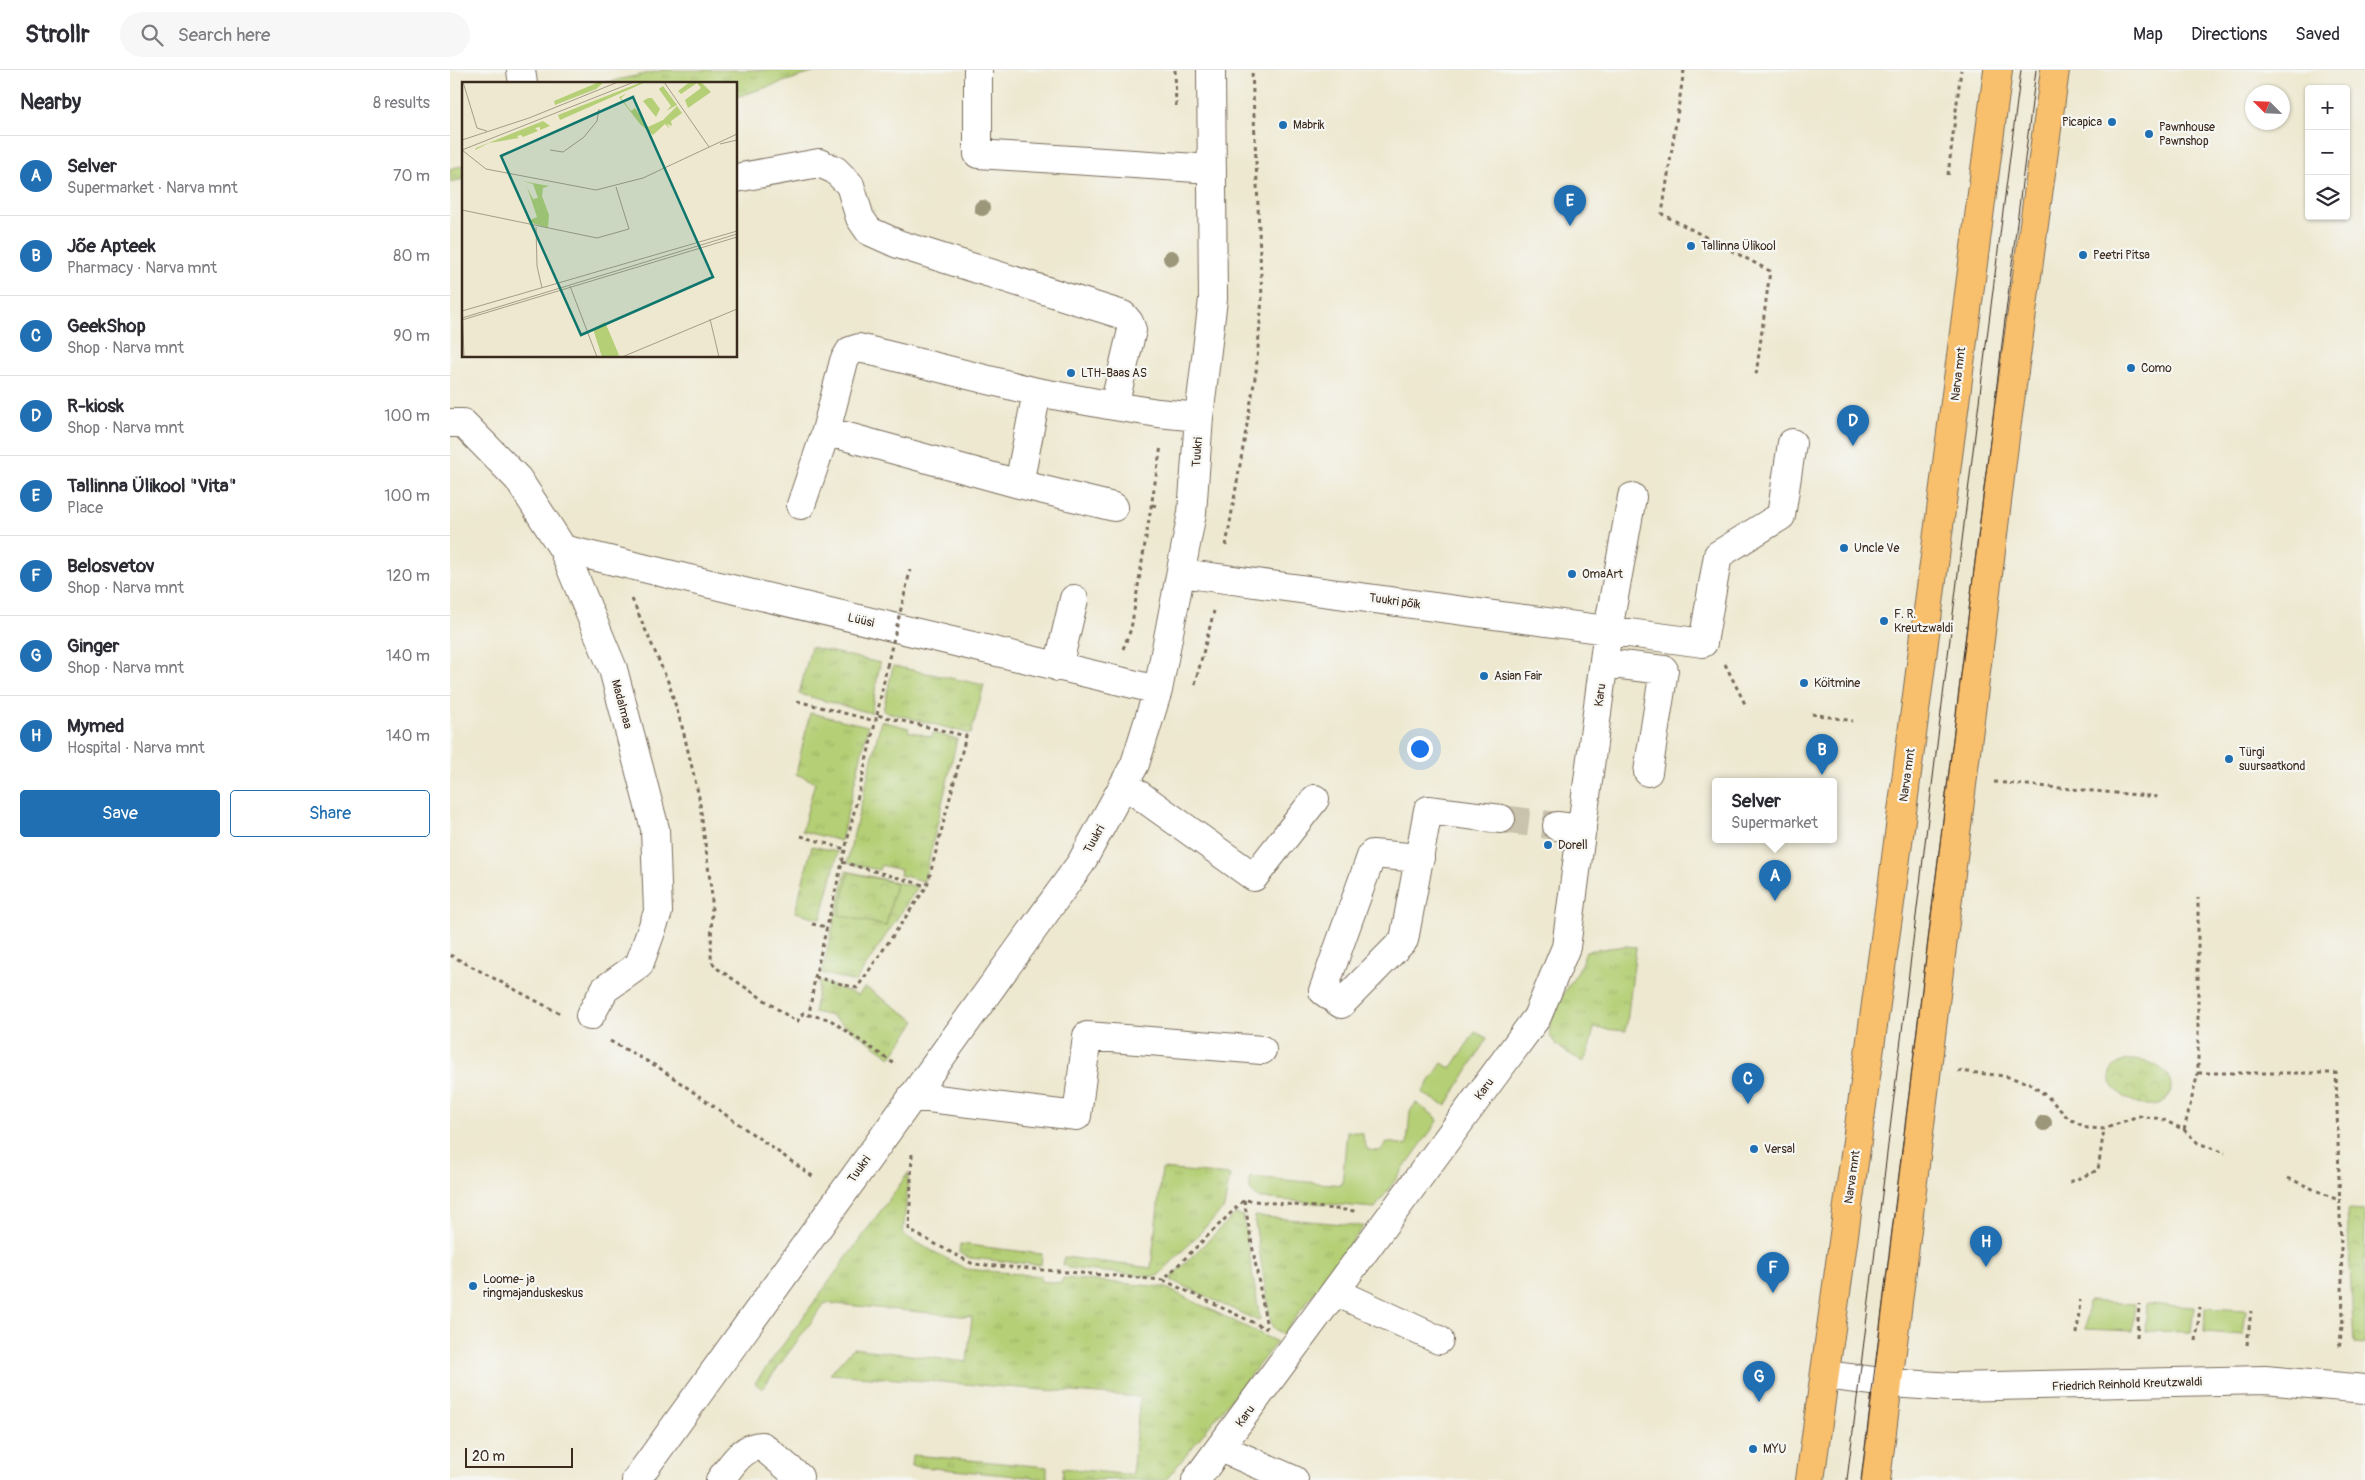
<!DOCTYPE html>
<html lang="en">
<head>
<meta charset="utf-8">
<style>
  body { margin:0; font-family:Pangolin,sans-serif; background:#f7f7f7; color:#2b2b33 }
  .controls { position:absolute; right:15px; top:15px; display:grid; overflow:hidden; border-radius:5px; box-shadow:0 1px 4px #0004 }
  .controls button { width:45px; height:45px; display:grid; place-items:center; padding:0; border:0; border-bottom:1px solid #e1e1e2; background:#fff; color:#2b2b33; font:25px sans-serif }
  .compass { position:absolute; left:1795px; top:15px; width:45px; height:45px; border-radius:50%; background:#fff; box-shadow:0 1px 4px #0004; rotate:294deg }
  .scale { position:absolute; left:15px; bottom:12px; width:108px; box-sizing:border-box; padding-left:5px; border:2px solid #3b2a1e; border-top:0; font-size:14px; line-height:18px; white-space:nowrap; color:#3b2a1e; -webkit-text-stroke:4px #f6f6f2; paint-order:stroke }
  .you { position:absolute; left:969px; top:678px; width:18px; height:18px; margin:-12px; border:4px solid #fff; border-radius:50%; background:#1a73e8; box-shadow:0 0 0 8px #1a73e833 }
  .badge { display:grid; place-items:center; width:32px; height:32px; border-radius:50%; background:#1f6fb2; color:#fff; font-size:16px; font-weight:700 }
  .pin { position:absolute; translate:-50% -41px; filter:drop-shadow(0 1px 2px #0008) }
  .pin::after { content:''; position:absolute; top:26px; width:18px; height:15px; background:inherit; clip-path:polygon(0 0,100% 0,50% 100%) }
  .popup { position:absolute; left:1262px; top:708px; width:125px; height:65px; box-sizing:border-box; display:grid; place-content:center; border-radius:5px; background:#fff; filter:drop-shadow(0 1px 4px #0005); font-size:16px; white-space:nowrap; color:#7c7c81 }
  .popup b { font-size:19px; color:#2b2b33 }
  .popup::after { content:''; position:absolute; left:50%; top:100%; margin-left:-10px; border:10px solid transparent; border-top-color:#fff }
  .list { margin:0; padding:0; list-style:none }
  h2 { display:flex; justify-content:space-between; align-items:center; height:65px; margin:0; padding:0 20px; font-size:21px }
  h2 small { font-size:16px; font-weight:400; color:#7c7c81 }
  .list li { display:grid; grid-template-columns:32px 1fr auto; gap:15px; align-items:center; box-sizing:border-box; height:80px; padding:0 20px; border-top:1px solid #e1e1e2 }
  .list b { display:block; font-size:19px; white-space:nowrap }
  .list p { margin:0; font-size:16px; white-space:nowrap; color:#7c7c81 }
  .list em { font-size:16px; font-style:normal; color:#7c7c81 }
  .actions { display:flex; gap:10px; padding:15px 20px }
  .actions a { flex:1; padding:11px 0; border:1px solid #1f6fb2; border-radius:5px; text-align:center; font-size:18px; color:#1f6fb2 }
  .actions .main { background:#1f6fb2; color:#fff }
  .icon { flex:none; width:28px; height:28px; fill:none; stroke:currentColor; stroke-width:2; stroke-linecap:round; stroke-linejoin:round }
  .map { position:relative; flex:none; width:1915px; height:1410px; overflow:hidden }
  header { display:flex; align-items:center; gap:30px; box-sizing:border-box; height:70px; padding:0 25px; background:#fff; border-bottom:1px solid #e1e1e2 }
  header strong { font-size:24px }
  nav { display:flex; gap:28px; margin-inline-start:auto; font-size:18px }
  .search { width:350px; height:45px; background:#f7f7f7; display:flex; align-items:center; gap:12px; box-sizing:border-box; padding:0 18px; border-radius:28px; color:#7c7c81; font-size:19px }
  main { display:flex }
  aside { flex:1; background:#fff }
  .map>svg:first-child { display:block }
</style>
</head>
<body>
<header>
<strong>Strollr</strong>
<div class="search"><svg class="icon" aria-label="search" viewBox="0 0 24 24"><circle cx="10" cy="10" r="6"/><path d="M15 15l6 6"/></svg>Search here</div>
<nav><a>Map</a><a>Directions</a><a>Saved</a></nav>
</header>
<main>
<aside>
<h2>Nearby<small>8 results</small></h2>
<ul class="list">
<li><span class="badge">A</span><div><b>Selver</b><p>Supermarket · Narva mnt</p></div><em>70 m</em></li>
<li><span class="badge">B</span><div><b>Jõe Apteek</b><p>Pharmacy · Narva mnt</p></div><em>80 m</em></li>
<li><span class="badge">C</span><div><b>GeekShop</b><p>Shop · Narva mnt</p></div><em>90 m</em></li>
<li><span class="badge">D</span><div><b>R-kiosk</b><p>Shop · Narva mnt</p></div><em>100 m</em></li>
<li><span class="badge">E</span><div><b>Tallinna Ülikool &quot;Vita&quot;</b><p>Place</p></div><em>100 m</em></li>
<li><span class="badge">F</span><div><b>Belosvetov</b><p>Shop · Narva mnt</p></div><em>120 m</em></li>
<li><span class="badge">G</span><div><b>Ginger</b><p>Shop · Narva mnt</p></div><em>140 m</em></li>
<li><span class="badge">H</span><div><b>Mymed</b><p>Hospital · Narva mnt</p></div><em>140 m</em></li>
</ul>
<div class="actions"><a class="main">Save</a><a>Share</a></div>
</aside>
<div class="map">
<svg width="1915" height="1410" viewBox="0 0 1915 1410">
  <defs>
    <pattern id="grass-tufts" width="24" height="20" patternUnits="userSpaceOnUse" patternTransform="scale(1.25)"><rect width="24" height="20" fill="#b4cf75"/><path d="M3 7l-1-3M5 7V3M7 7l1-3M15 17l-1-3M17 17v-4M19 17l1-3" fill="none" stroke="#9cb265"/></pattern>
    <pattern id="park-crowns" width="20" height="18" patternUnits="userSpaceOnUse" patternTransform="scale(1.25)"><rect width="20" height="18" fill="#b4cf75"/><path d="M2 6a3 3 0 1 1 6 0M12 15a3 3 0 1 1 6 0" fill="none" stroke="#9cb265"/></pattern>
  </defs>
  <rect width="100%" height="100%" fill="#f6f6f2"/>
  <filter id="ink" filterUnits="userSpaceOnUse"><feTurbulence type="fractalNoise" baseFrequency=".02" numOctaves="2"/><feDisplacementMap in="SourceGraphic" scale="10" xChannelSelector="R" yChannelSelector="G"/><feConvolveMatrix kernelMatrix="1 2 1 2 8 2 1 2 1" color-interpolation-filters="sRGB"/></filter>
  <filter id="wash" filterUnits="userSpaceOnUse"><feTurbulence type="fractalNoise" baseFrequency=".0096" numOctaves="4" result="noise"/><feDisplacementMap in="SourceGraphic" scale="20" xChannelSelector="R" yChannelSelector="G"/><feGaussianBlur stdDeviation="1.12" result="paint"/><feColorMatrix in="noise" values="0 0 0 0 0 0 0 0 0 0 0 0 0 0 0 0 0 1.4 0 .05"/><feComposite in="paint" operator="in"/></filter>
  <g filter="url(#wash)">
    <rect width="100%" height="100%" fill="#ede8cf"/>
    <!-- grass -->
    <path fill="url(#grass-tufts)" stroke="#787c4a" d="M214,0h157l-85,27v-13h-138z
      M14,95v14l-14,3v-13z
      M361,577l69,16 -9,50 -72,-19z
      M443,596l91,19 -13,49 -88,-23z
      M360,643l58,13 -27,115 -39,-10 13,-49 -19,-8z
      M431,651l28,7 -1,3 24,6 1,-4 24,6 -33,142 -24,-6 1,-5 -20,-5 -2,5 -32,-7z
      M362,776l26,6 -17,67 -26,-7z
      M396,801l72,16 -63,95 -33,-9z
      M1175,876l11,1 -10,84 -32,-3 -6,25 -5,9c-9,-6 -22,-12 -29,-20 -16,-17 14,-54 23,-69 4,-7 6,-15 9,-22z
      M370,911l38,14 7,-8 51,34 -25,36 -60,-41 -17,-4z
      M712,1099l68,6 -6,33 -65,67 -5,2 -86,-9 -5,-3 1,-8 87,11z
      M459,1102l-6,63 63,34 75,7 -1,5 21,2 2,-5 101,9 113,55 -111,138h-104l1,-12 69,7 8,-78 -310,-23 23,-26 114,14 5,-45 -147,-14 -63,86 -7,-6z
      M785,1144l8,2 17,103 -2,2 -87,-41 1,-4z
      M804,1146l110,10 -81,108 -10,-6 -3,-9z
      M510,1174l82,10 -1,11 -71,-7 -11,-5z
      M463,1385l134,12v12l-135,-13z"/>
    <!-- park -->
    <path fill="url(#park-crowns)" stroke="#787c4a" d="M399,802l47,11 -10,43 -47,-11z
      M1677,990c11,0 24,1 33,8 14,9 16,31 -2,36 -27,8 -74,-31 -31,-44z
      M1897,1140l18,1v133l-11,-1z"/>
    <!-- garden -->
    <path fill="#b4cf75" stroke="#787c4a" d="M1025,962l12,6 -41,68 -24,-13 20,-30 9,6z
      M966,1033l20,14 2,4 -63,87 -117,-10 -8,-8v-13l92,8 5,-54 16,2 1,9 4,8 12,1 7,-9 20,3 3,-34z
      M1638,1231l47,3 -3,27 -46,-2z
      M1697,1234l47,3 -3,25 -46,-1z
      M1755,1238l41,2 -3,25 -39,-3z"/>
  </g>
  <g filter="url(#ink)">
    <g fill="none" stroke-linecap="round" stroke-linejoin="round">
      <!-- minor-tunnel -->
      <path stroke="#c9c2ac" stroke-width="28" stroke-dasharray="28 14" stroke-linecap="butt" d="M1051,749l56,7"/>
      <!-- minor casing -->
      <g stroke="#796c5c" stroke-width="30">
        <path id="minor" d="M71,0l2,14
          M528,0v84l234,15
          M286,108l83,-15 16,7 15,15 10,33 9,13 29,13 225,71 6,7 3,8 -18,76 44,7 41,4
          M0,353h13l55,56 45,70 50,120 42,160 3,83 -19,53 -34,24 -15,27
          M376,361l193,53 18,-92 77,14
          M569,414l95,23
          M351,435l25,-74 18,-70 6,-10 9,-3 178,44
          M113,479l595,141
          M731,503l522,70 15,-88 63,-39 11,-73
          M1154,593l60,7 -16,102
          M608,597l16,-68
          M674,714l130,93 61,-78
          M1107,756l25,3
          M970,788l-48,-4 -49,137 18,13 63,-64 24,-130 73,9
          M462,1026l165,20 10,-80 175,14
          M886,1222l103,48
          M1375,1305l64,8 64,4 312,-7 100,9
          M771,1378l73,32
          M186,1410l445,-617 54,-99 23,-74 34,-177 7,-96 14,-118 -2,-229
          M270,1410c12,-15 22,-34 42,-34l37,31
          M746,1410l341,-463 29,-70 42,-317 24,-133"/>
      </g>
      <!-- major casing -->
      <g stroke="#796c5c" stroke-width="30">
        <path id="major" d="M1360,1410l83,-599 105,-811
          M1426,1410l129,-1043 50,-367"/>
      </g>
      <!-- path -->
      <path stroke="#796c5c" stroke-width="3" stroke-dasharray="4 4" stroke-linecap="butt" d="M725,0l1,39
        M1234,0l-22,144 108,57 -14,104
        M1498,105l13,-105
        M702,435l5,1
        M776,476l30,-174 6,-74 -10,-228
        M458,510l2,-10
        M182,529l37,85 14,46 16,67 13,99 -1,65 7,8 79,53 6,-9 6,2
        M673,579l8,-20 30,-183
        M1275,594l20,40
        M745,614l19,-73
        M347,631l78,20
        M1362,644l41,7
        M427,645l10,-49
        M1544,712l166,15
        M351,766l44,13
        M392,792l85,24
        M362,854l15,3
        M0,885l109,58
        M365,907l42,11 70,-102 39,-150 -89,-21 -62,262 -6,38 20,4 67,46
        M160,971l48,26 157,111
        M1508,1001l47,5 24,7 19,14 20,21 19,10 17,1 34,-13 24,3 22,11 14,13 27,10
        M1748,1003h138l7,245 -4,32
        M1734,1060l14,-57v-175
        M462,1084l-3,76 64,34 190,16 81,-80 111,11
        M1838,1108l50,22
        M1620,1112l28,-12 6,-41
        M794,1130l23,128
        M713,1210l104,49
        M1627,1264l3,-34
        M1687,1267l2,-33
        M1746,1271l4,-34
        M1797,1275l4,-34"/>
      <!-- minor -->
      <use href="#minor" stroke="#fff" stroke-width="28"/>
      <!-- major -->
      <use href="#major" stroke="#f8bf6c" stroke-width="28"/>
      <!-- tram -->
      <path stroke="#3b2a1e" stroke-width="1" d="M1397,1410l138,-1127 36,-283
        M1411,1410l175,-1410"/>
      <!-- path-bridge -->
      <path stroke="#796c5c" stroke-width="3" stroke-dasharray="4 4" stroke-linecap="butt" d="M437,596l21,-86"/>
    </g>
    <!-- trees -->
    <g fill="#9c967a">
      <circle cx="532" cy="138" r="8"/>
      <circle cx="721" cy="188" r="8"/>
      <circle cx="1594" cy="1053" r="8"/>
    </g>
  </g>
  <!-- markers -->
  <g fill="#1f6fb2" stroke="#f6f6f2" stroke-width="2">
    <circle cx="1662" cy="52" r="5"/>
    <circle cx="833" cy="55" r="5"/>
    <circle cx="1699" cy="64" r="5"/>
    <circle cx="1241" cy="176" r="5"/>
    <circle cx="1633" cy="185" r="5"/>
    <circle cx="1681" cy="298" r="5"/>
    <circle cx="621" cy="303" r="5"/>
    <circle cx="1394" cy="478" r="5"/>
    <circle cx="1122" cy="504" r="5"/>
    <circle cx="1434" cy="551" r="5"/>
    <circle cx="1034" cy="606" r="5"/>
    <circle cx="1354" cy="613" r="5"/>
    <circle cx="1779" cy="689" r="5"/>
    <circle cx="1098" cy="775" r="5"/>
    <circle cx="1304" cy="1079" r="5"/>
    <circle cx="23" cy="1216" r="5"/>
    <circle cx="1303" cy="1379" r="5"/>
  </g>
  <g text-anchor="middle" stroke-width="4.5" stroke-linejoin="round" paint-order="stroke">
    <!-- poi labels -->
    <g font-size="12" fill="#3b2a1e" stroke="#f6f6f2" text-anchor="start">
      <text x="1652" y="56" text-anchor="end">Picapica</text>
      <text x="843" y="59">Mabrik</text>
      <text x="1709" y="61">Pawnhouse<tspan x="1709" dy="14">Pawnshop</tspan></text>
      <text x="1251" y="180">Tallinna Ülikool</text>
      <text x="1643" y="189">Peetri Pitsa</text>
      <text x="1691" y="302">Como</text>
      <text x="631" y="307">LTH-Baas AS</text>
      <text x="1404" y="482">Uncle Ve</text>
      <text x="1132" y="508">OmaArt</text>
      <text x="1444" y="548">F. R.<tspan x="1444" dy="14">Kreutzwaldi</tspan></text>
      <text x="1044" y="610">Asian Fair</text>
      <text x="1364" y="617">Köitmine</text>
      <text x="1789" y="686">Türgi<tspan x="1789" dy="14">suursaatkond</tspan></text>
      <text x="1108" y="779">Dorell</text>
      <text x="1314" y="1083">Versal</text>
      <text x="33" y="1213">Loome- ja<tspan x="33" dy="14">ringmajanduskeskus</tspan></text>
      <text x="1313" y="1383">MYU</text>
    </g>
    <!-- street labels -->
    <g font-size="12" fill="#3b2a1e" stroke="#f6f6f2">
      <text transform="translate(1508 304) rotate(-83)" y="4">Narva mnt</text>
      <text transform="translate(747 382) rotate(-86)" y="4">Tuukri</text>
      <text transform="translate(945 531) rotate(8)" y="4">Tuukri põik</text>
      <text transform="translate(411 550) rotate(13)" y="4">Lüüsi</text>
      <text transform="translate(1150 625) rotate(-83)" y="4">Karu</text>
      <text transform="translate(172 634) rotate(75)" y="4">Madalmaa</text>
      <text transform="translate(1457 705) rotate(-82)" y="4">Narva mnt</text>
      <text transform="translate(644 769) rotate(-61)" y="4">Tuukri</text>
      <text transform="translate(1034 1019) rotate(-54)" y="4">Karu</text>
      <text transform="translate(409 1099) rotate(-54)" y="4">Tuukri</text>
      <text transform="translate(1402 1107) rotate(-82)" y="4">Narva mnt</text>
      <text transform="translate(1677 1314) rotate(-2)" y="4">Friedrich Reinhold Kreutzwaldi</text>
      <text transform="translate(795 1346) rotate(-54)" y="4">Karu</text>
    </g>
  </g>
  <!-- overview -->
  <g transform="translate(12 12)">
    <rect width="275" height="275" fill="#ede8cf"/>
    <path d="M137,0h5l-8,7 -41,16 -1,-4zM180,0h4l-86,38 -2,-5zM228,0h11l10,10 -23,16 -3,-8 16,-12 -4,-5 -16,11 -3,-3zM201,4l14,19 -11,6 5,-5 -12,-17zM164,12l-5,4 10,13 4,-3 13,19 15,-7 14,-14 5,7 -11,8 1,5 -5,-2 3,5 -5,-5 -12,11 -13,-11 -21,-27zM186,16h4l8,11 -4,8 -13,-16zM81,39l7,5 -10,4v-3l-5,1 3,3 -15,6 -2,-2 -4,1 2,2 -30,5 -14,7 1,-2zM60,99l27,5 -6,2 -1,8 7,19 -1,13 -19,-6 -3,-9 4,7 7,-3 -10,-30 6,12 5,-1 -5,-14z" fill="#b4cf75"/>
    <path d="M143,240l14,33 -4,2h-13l-9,-28z" fill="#b4cf75"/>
    <path fill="none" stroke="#a69c88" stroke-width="1" d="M1,0l14,46 10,3M202,0l45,65M0,58l67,-22 89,-36M258,62l17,-4M0,68l24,19 110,21 47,-12 94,-44M0,68l172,-68M88,68l13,2 21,-15 13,-16 2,-12M0,128l135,28 32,-9 -13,-42M74,145l1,39 5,22M108,204l27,71M0,217l2,58M0,229l275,-80M0,236l275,-84M248,237l9,38M0,238l275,-83M160,275l115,-48"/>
    <path fill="#0f766e" fill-opacity="0.15" stroke="#0f766e" stroke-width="2.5" d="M171,15l80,180 -132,58 -80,-179z"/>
    <rect width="275" height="275" fill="none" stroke="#3b2a1e" stroke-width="2.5"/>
  </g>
</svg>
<div class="controls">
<button>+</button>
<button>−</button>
<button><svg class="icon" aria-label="layers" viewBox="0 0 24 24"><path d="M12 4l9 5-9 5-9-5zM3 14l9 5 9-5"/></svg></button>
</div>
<svg class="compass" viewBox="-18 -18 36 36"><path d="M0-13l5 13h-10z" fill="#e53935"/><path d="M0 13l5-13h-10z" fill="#7c7c81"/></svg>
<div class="scale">20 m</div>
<div class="you"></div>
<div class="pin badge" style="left:1325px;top:831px">A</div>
<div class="popup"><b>Selver</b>Supermarket</div>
<div class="pin badge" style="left:1372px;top:705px">B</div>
<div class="pin badge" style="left:1298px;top:1034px">C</div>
<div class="pin badge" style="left:1403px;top:376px">D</div>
<div class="pin badge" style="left:1120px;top:156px">E</div>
<div class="pin badge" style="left:1323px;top:1223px">F</div>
<div class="pin badge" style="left:1309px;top:1332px">G</div>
<div class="pin badge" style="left:1536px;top:1197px">H</div>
</div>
</main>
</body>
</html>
